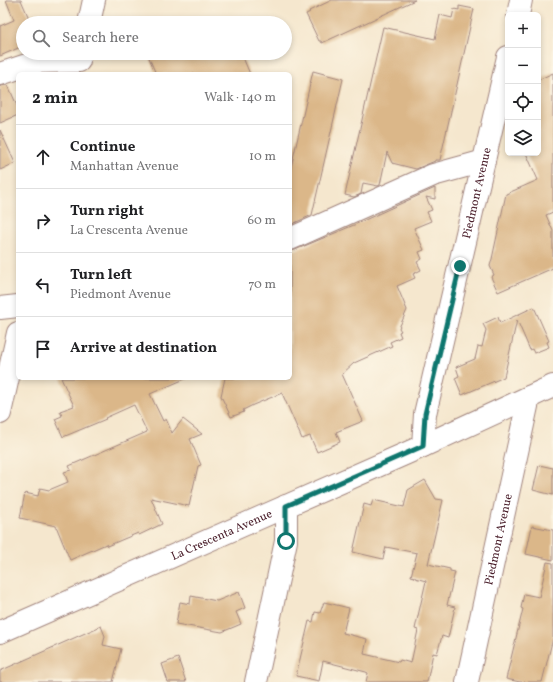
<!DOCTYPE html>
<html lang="en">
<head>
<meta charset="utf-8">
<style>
  body { margin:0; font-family:Vollkorn,serif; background:#f2f2f2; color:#202124 }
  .controls { position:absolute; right:12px; top:12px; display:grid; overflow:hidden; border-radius:6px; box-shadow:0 2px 6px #0003 }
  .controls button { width:36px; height:36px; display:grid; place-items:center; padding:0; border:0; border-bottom:1px solid #e0e0e0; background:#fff; color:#202124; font:20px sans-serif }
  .stop { position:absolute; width:12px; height:12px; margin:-9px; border:3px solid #0f766e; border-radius:50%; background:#fff }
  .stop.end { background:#0f766e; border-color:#fff; box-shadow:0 1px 4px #0008 }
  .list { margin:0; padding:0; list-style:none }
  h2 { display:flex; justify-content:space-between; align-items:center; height:52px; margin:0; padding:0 16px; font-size:17px }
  h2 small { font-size:13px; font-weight:400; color:#757577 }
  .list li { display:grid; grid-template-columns:26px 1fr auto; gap:12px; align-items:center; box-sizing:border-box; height:64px; padding:0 16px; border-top:1px solid #e0e0e0 }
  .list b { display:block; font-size:15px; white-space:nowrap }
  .list p { margin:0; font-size:13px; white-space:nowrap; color:#757577 }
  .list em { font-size:13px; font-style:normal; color:#757577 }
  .icon { flex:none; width:22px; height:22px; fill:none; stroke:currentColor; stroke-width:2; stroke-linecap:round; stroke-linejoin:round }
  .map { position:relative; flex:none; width:553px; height:682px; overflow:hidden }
  .search { position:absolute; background:#fff; box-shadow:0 2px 6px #0003; left:16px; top:16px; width:276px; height:44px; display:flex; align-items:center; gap:10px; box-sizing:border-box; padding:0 14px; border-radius:22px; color:#757577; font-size:15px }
  .panel { position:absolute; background:#fff; box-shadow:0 2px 6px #0003; left:16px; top:72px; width:276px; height:308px; border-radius:6px }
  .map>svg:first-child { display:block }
</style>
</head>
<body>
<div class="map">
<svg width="553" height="682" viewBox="0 0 553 682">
  <rect width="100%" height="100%" fill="#fcf5e5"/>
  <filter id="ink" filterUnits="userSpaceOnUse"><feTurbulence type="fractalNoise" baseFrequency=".025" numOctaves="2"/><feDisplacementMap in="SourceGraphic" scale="8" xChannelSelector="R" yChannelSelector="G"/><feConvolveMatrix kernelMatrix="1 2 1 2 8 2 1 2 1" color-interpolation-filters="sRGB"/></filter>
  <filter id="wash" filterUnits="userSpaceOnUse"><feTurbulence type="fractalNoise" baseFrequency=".012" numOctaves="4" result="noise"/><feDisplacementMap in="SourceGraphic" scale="16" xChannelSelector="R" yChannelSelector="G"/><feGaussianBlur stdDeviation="0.9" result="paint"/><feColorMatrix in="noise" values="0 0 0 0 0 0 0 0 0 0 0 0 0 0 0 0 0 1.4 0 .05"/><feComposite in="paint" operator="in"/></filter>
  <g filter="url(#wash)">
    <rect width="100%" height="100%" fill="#f5e7ce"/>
    <g id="blocks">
      <!-- building -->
      <path fill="#dbb789" d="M6,0h15l10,23h-8v23l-23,10v-30l14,-6z
        M332,0h83l-93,43 -1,-2h-2l-13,-27 4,-2 -1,-1z
        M459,6l15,3 -34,151h-5v1l-19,8 -24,-6 -5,-11 -7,33 -2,1 -15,-3 -2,11 -7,3 -9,-2 38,-168 52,12 5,-24 12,3 2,-9 5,1z
        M147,53h94l9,21h-94z
        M313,71l30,8 -31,136 -22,10v-53z
        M553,73v139l-7,3 7,16v37l-55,24 -7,-15 3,-2 -4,-9 2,-7 14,-65 32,-14 -12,-27h12v-73z
        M8,85l10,23v7l-18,8v-37z
        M0,130l15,33 -15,7z
        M435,188v11l-9,-2 6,13 -5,2 4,9 -17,7 10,22 -5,2 3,7 -5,3 4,8 -8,4 2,4 -18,8 10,24 -8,18 2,3 -2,1 2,5 -11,5 2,4 -38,17 -12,11 21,47 -27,11 4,10 -23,10 -7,-16 -8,3 -20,-46 -29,12 -10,5 1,2 -13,5 -10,-21 4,-18h65v-127l5,-1 59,-25z
        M534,307l15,34 -2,1 2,5 -15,6 -2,-4 -2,1 -13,-30 -13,57 -42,18 -7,-17 4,-2 -3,-9 19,-8 3,-13 4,1 4,-17 -3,-6 15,-7 2,6z
        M61,378h126l-37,16 13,27 3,-2 6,14 11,-14 19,15 -12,5 11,26 -3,1 -9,40 -38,-8 11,26 -23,11 -1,-2 -31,13 -1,-2 -36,16 -14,-34 -36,-8 5,-25 13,3 2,-8 9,2 19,-8 -4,-10 7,-2 -2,-4 78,-34 -13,-27 -29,13 1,1 -43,18 -8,-18 7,-3 -2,-5 14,-5z
        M539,465l14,3v27l-20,-5z
        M425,480l11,19 7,1 -15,64 22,5v2l5,1 -8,33 8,2 -7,31 -6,-2 -5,18 -4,-1 -6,29h-61l2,-9 -2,-1 -43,-11 -4,20 -23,-5 13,-55 4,1 2,-10 5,1 4,-11 25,6 -6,25 24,6 -3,15 35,8 1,-2 11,3 7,-33 -3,-1 11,-48 -11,-3v-1l-4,-1 6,-23 -31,-6 -3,12 -30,-7 11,-48 7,2 2,-6 31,7 4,-17z
        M532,526l21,4v30l-27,-6z
        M547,562l6,1v75l-11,44h-22l-14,-3 17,-70 -2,-1 3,-14 15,3z
        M239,592l6,16 -9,4 5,12 -19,8 -46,-8 4,-22 10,2 1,-8 26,5z
        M101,626l4,10 -2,9 18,4 -8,33h-113v-11z
        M178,658l8,24h-18l-6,-18z"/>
    </g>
  </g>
  <g filter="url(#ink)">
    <use href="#blocks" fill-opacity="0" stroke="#a0837c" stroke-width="1"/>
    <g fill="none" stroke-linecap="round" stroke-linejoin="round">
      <!-- minor casing -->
      <g stroke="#a0837c" stroke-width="24">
        <g id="minor">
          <path d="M518,15l3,-15"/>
          <path d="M89,23l5,-23"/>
          <path d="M0,74l36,-12 43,-1"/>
          <path d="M290,239l143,-64 51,-14"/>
          <path d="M0,308l18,-2"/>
          <path d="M0,413l18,-80"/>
          <path id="s1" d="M423,446l2,-32 83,-357"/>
          <path d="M256,682l30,-141v-35"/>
          <path id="s2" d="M467,682l62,-285"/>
        </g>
      </g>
      <!-- major casing -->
      <g stroke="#a0837c" stroke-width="24">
        <g id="major">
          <path id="s3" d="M0,632l423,-186 130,-60"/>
        </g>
      </g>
      <!-- minor -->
      <use href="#minor" stroke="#fff" stroke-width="22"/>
      <!-- major -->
      <use href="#major" stroke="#fff" stroke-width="22"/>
    </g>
  </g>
  <g fill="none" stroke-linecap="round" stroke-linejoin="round" filter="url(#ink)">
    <!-- route -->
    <path stroke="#0f766e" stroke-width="5" d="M286,541v-35l137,-60 2,-32 35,-148"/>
  </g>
  <g text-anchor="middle" stroke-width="3" stroke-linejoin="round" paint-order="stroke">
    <!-- street labels -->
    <g font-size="12" fill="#4a1f2b" stroke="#fcf5e5">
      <text dy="4" stroke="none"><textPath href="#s1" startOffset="259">Piedmont Avenue</textPath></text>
      <text dy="4" stroke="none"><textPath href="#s3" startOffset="242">La Crescenta Avenue</textPath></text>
      <text dy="4" stroke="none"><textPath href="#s2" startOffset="146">Piedmont Avenue</textPath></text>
    </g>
  </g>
</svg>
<div class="controls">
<button>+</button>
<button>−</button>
<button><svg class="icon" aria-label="locate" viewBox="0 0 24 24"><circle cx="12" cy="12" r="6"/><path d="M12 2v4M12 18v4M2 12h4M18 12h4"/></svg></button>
<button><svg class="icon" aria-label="layers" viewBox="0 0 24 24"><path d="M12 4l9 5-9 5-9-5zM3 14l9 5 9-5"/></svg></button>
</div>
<div class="stop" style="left:286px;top:541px"></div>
<div class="stop end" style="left:460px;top:266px"></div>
<div class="search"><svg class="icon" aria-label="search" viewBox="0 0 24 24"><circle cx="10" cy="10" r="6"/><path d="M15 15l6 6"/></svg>Search here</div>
<section class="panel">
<h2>2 min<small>Walk · 140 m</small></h2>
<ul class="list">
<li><svg class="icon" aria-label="ahead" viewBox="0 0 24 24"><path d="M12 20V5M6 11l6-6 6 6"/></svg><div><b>Continue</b><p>Manhattan Avenue</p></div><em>10 m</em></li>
<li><svg class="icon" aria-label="right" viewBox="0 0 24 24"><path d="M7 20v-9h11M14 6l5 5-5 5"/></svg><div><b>Turn right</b><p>La Crescenta Avenue</p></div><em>60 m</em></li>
<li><svg class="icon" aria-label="left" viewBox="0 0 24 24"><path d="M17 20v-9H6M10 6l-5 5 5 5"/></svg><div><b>Turn left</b><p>Piedmont Avenue</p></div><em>70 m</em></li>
<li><svg class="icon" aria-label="arrive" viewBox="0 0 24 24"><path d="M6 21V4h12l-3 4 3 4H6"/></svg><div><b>Arrive at destination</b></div></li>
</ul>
</section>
</div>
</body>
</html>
